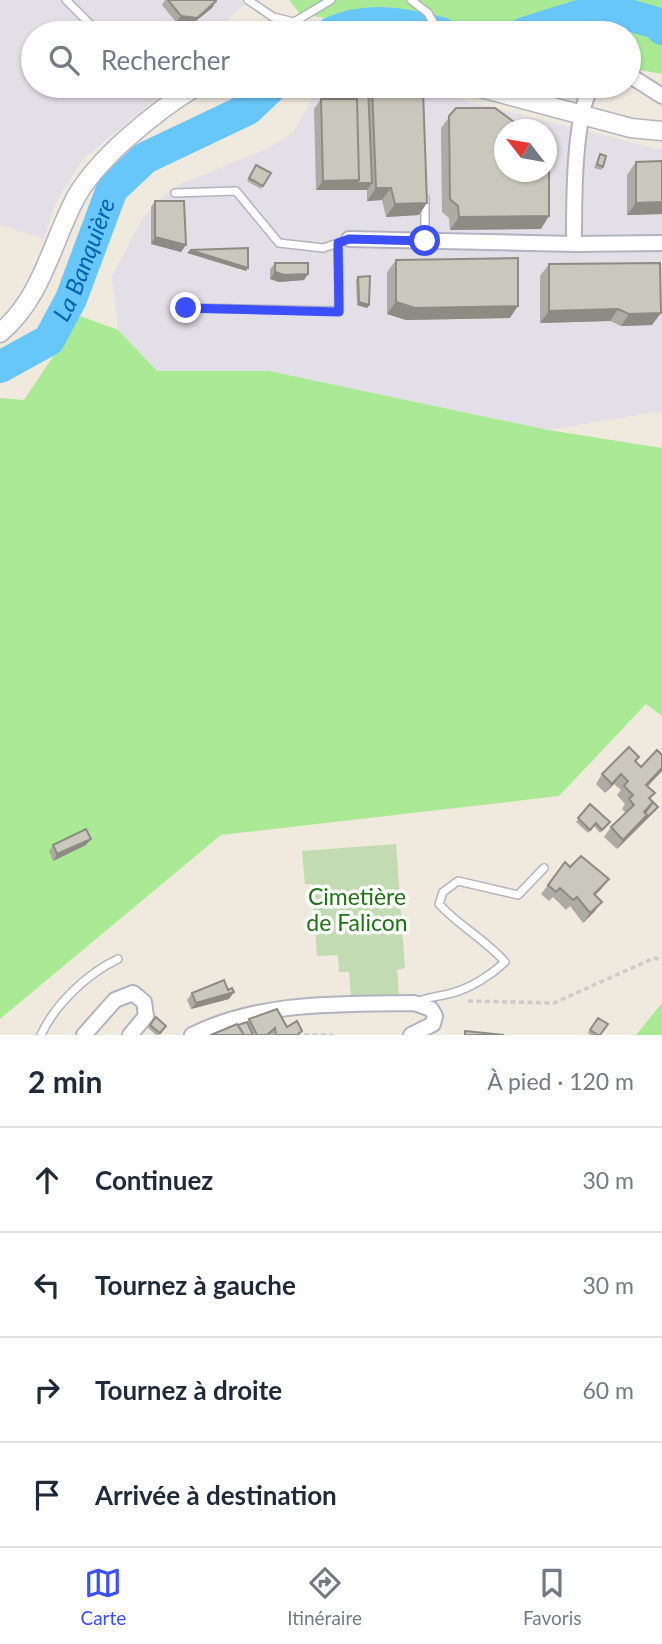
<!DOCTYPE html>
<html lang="fr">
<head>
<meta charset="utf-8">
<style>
  body { margin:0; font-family:Lato,sans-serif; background:#f6f6f7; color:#1f2937 }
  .compass { position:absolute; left:494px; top:119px; width:63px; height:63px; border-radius:50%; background:#fff; box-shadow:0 2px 5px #0004; rotate:301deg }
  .stop { position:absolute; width:21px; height:21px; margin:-16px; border:5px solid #3b4fff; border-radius:50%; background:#fff }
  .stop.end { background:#3b4fff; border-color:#fff; box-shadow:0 2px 7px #0008 }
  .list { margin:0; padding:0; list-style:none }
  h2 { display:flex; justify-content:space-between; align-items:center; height:91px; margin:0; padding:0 28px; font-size:30px }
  h2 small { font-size:23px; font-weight:400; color:#747a83 }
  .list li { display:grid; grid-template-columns:46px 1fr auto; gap:21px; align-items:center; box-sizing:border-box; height:105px; padding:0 28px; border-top:2px solid #e0e1e3 }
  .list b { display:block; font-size:26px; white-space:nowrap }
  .list em { font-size:23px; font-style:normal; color:#747a83 }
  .icon { flex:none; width:38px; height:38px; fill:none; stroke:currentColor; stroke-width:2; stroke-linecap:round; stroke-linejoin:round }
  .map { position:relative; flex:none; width:662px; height:1035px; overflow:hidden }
  .search { position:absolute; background:#fff; box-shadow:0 2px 5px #0004; left:21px; right:21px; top:21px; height:77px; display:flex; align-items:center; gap:18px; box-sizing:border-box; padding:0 24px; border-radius:38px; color:#747a83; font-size:26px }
  .sheet { height:511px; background:#fff }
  nav { display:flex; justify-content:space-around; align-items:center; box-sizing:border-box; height:98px; border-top:2px solid #e0e1e3; background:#fff; font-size:19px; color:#747a83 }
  nav a { display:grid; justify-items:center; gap:4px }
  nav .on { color:#3b4fff }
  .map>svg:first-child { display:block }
</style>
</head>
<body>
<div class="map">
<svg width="662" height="1035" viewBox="0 0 662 1035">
  <rect width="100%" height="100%" fill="#efe9de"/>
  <!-- industrial -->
  <path fill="#e2dfe7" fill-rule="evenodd" d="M0,0h249l-22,20 -2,13h-192v53h139l-89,73 -28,45 -11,35 -44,-14z
    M319,86h88l255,64v261l-114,19 -279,-59h-113l-38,-41 -6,-54 32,-60 27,-28 93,-38 29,-17zM504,130h42v42h-42z"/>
  <!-- green -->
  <path fill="#abea95" d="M289,0h373v74l-33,-6v-35h-211l-118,-19z
    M80,316l38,14 39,41h112l279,59 114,18v268l-16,-12 -87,92 -338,39 -221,184v-621l24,2z
    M662,1003v32h-26z"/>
  <!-- cemetery -->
  <path fill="#c3dbb3" d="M396,844l9,124 -8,2 2,25 -48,3 -2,-26h-10l-1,-17 -21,1 -5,-72h-7l-3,-33z"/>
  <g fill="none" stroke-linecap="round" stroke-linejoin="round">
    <!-- river -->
    <g stroke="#68c7fa" stroke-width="32">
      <path d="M331,33c36,-17 73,-9 110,0"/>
      <path d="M524,33l80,-25 56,16 2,5"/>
      <path id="s1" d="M0,367l49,-27 22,-41 41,-110 33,-31 103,-49 24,-23"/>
    </g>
    <!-- service casing -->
    <g stroke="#b2b3c1" stroke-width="10">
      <path id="service" d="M66,0l33,33
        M248,0l25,17 21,5 37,-22
        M411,0l17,13 11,20
        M292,33l2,-11
        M175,193l61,-2 43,52 44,5 18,-6
        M425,199v41
        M186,308l153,3 -1,-68
        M415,1003c13,-7 24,-6 37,-10 19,-5 39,-18 53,-31 -19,-22 -46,-36 -66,-58l4,-12 15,-11 60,14 26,-27
        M41,1035c14,-31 47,-62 77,-76"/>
    </g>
    <!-- minor casing -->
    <g stroke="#b2b3c1" stroke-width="18">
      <path id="minor" d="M629,75l33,21
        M349,239l225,5 88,-1
        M574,244c0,-36 -1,-129 18,-158
        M84,1035l31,-35 18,-7 11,9 2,14 -16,19
        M192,1035c68,-34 147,-31 222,-32l17,6 4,7 -2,8 -22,11"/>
    </g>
    <!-- tertiary casing -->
    <g stroke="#b2b3c1" stroke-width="21">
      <path id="tertiary" d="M474,86l157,42 31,3
        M0,333c41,-35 50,-84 73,-130 20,-42 84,-93 124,-117"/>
    </g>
    <!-- path -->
    <path stroke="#ccc" stroke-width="3.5" stroke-dasharray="5 3.5" stroke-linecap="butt" d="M468,1001l86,2 100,-45 8,2
      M304,1035h29"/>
    <!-- service -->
    <use href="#service" stroke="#fff" stroke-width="7"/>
    <!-- minor -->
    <use href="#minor" stroke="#fff" stroke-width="14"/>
    <!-- tertiary -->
    <use href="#tertiary" stroke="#fff" stroke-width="18"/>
  </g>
  <!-- wall -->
  <path fill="#aeaba2" d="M165,0h51l-4,8 -20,16 -16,-2 -14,-17z
    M355,86h21l43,129 -33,2 -4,-17 -15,1v-11h-51l-2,-81 7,-10h30l-1,-6z
    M456,108l85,121 -91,1 -1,-12 -7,-6 -1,-84z
    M600,154l3,13 -2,3 -7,-2z
    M662,161v53l-35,1v-40l9,-13z
    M256,165l15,8 -10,16 -14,-8z
    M155,201l26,51 -30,-8v-37z
    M396,260l114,58 -104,2 -19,-6v-42z
    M275,263l33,11 -4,6 -25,2 -9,-3v-10z
    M549,264l103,61 -31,1 -11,-5 -70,2v-47z
    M358,277l11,28 -2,3 -10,-3 -1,-25z
    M662,755v16l-14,15 7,7 -5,6 6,11 -39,39 -13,-12 7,-10 15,-14 -4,-4 3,-5 -8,-9 4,-5 -7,-6 -9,9 -9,-9 6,-10 37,-17 -4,5 6,5z
    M590,804l20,18 -10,11 -6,-7 -6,7 -12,-11z
    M53,845h33l-33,16 -4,-10z
    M570,867l32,21 -7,7v16l-12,12 -13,-17 -4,4 -13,-13 -4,4 -8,-7 7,-9z
    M228,990l6,2 -5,7 -38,10 -4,-9 5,-7z
    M156,1017l10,9 -7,9h-3l-8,-7z
    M598,1018l2,17h-9l-3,-2z
    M249,1019l38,8 15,4 -3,4h-88l27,-10 9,-3z"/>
  <!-- shaded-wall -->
  <path fill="#8d8b84" d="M216,1l-4,7 -20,16 -16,-2 5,-6z
    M359,180l13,3 -5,7h-51l7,-9z
    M376,188h15l-9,12 -15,1z
    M662,202v12l-35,1 9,-12z
    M427,203l-8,12 -33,2 9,-13z
    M549,216l-8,13 -91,1 9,-13z
    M155,237l31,8 -5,7 -30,-8z
    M190,250l58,18 -2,3 -59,-18z
    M275,272l33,2 -4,6 -25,2 -9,-3z
    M359,302l10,3 -2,3 -10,-3z
    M396,302l122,4 -8,12 -104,2 -19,-6z
    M618,309l-8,12 -70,2 9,-12z
    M661,313l-9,12 -31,1 8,-12z
    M662,768v3l-22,23 6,-9z
    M621,774l-7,10 -9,9 7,-9z
    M658,807l-2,3 -39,39 6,-9 24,-25z
    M91,839l-5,6 -33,16 4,-7z
    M609,879l-7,9 -15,16 7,-10z
    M602,902l-7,9 -12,12 7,-10z
    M234,992l-5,7 -38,10 5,-6z"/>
  <!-- building -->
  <path fill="#cac7bc" stroke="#8d8b84" stroke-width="2" d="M168,0h48v1l-19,17 -16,-2z
    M355,86h13l4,97h-15l2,-3 -2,-81h-2z
    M372,86h4l5,7 34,-6 8,3 4,113 -32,1 -4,-16h-15z
    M321,99h36l2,81 -36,1z
    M456,108h39l30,22h-20v42h42v-21l2,3v62l-90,1 -1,-11 -8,-7 -1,-83z
    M600,154l6,2 -3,11 -6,-3z
    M662,161v41l-26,1v-41z
    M256,165l15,8 -8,13 -14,-8z
    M155,201h29l2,44 -31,-8z
    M248,248v20l-58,-18z
    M518,258v48l-103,2 -19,-6v-42z
    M275,263h33v11l-24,1 -9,-3z
    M660,263l1,50 -32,1 -11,-5 -69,2v-47z
    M370,276l-1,29 -10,-3 -1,-25z
    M629,747l10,10 -4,4 6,6 16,-17 5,5v13l-16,17 9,8 -6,5 4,4 -9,10 3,3 -24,25 -12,-13 23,-22 -5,-6 4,-4 -9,-9 4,-5 -7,-7 -9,10 -10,-10z
    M650,799l8,8 -15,14 4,-6 -2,-2 8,-11z
    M590,804l20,18 -8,8 -6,-7 -6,7 -12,-12z
    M86,829l5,10 -34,15 -4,-9z
    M581,856l28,23 -15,15 8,8 -12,11 -13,-16 -4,3 -13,-12 -4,4 -8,-7 17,-23 5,5z
    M224,980l4,10 4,-2 2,4 -38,11 -4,-10z
    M277,1009l10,18 10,-6 5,10 -5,4h-21l-1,-7 -8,7h-10l-8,-16z
    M156,1017l10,9 -6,7 -10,-8z
    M598,1018l10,6 -8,11h-2l-8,-5z
    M247,1022l6,13h-9l-6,-10z
    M237,1024l7,11h-33z
    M465,1031l39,4h-39z"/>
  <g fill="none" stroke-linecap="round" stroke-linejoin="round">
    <!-- route -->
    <path stroke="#3b4fff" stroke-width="9" d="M186,308l153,4 -1,-69 11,-4 76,2"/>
  </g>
  <g text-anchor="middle" stroke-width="7" stroke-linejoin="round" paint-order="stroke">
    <!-- park labels -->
    <g font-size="23" fill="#1f7214" stroke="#fff">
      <text x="357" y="905">Cimetière<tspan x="357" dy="26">de Falicon</tspan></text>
    </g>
    <!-- water labels -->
    <g font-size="24" font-style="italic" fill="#0063ad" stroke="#fff">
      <text dy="8" stroke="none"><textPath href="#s1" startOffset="144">La Banquière</textPath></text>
    </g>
  </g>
</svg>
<svg class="compass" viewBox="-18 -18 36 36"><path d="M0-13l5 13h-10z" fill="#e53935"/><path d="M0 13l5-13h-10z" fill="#747a83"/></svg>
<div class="stop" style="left:425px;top:241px"></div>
<div class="stop end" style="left:186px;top:308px"></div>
<div class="search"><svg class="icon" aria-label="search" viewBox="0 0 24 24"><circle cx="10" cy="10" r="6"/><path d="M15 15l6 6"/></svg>Rechercher</div>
</div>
<section class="sheet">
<h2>2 min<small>À pied · 120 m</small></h2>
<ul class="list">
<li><svg class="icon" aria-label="ahead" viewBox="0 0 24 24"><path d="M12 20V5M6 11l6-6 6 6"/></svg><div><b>Continuez</b></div><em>30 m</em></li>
<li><svg class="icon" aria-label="left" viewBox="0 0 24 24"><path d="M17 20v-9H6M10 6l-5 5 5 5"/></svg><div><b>Tournez à gauche</b></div><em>30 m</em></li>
<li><svg class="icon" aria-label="right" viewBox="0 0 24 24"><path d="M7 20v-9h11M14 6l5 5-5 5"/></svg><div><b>Tournez à droite</b></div><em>60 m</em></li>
<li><svg class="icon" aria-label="arrive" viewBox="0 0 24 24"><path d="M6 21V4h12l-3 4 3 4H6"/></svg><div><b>Arrivée à destination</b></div></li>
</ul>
</section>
<nav>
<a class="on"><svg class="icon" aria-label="map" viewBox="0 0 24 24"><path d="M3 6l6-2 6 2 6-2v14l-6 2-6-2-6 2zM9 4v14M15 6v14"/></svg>Carte</a>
<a><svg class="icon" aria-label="directions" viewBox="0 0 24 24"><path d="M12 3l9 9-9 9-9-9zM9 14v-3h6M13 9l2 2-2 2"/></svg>Itinéraire</a>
<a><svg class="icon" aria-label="saved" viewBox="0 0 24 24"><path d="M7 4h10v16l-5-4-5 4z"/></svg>Favoris</a>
</nav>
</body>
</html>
